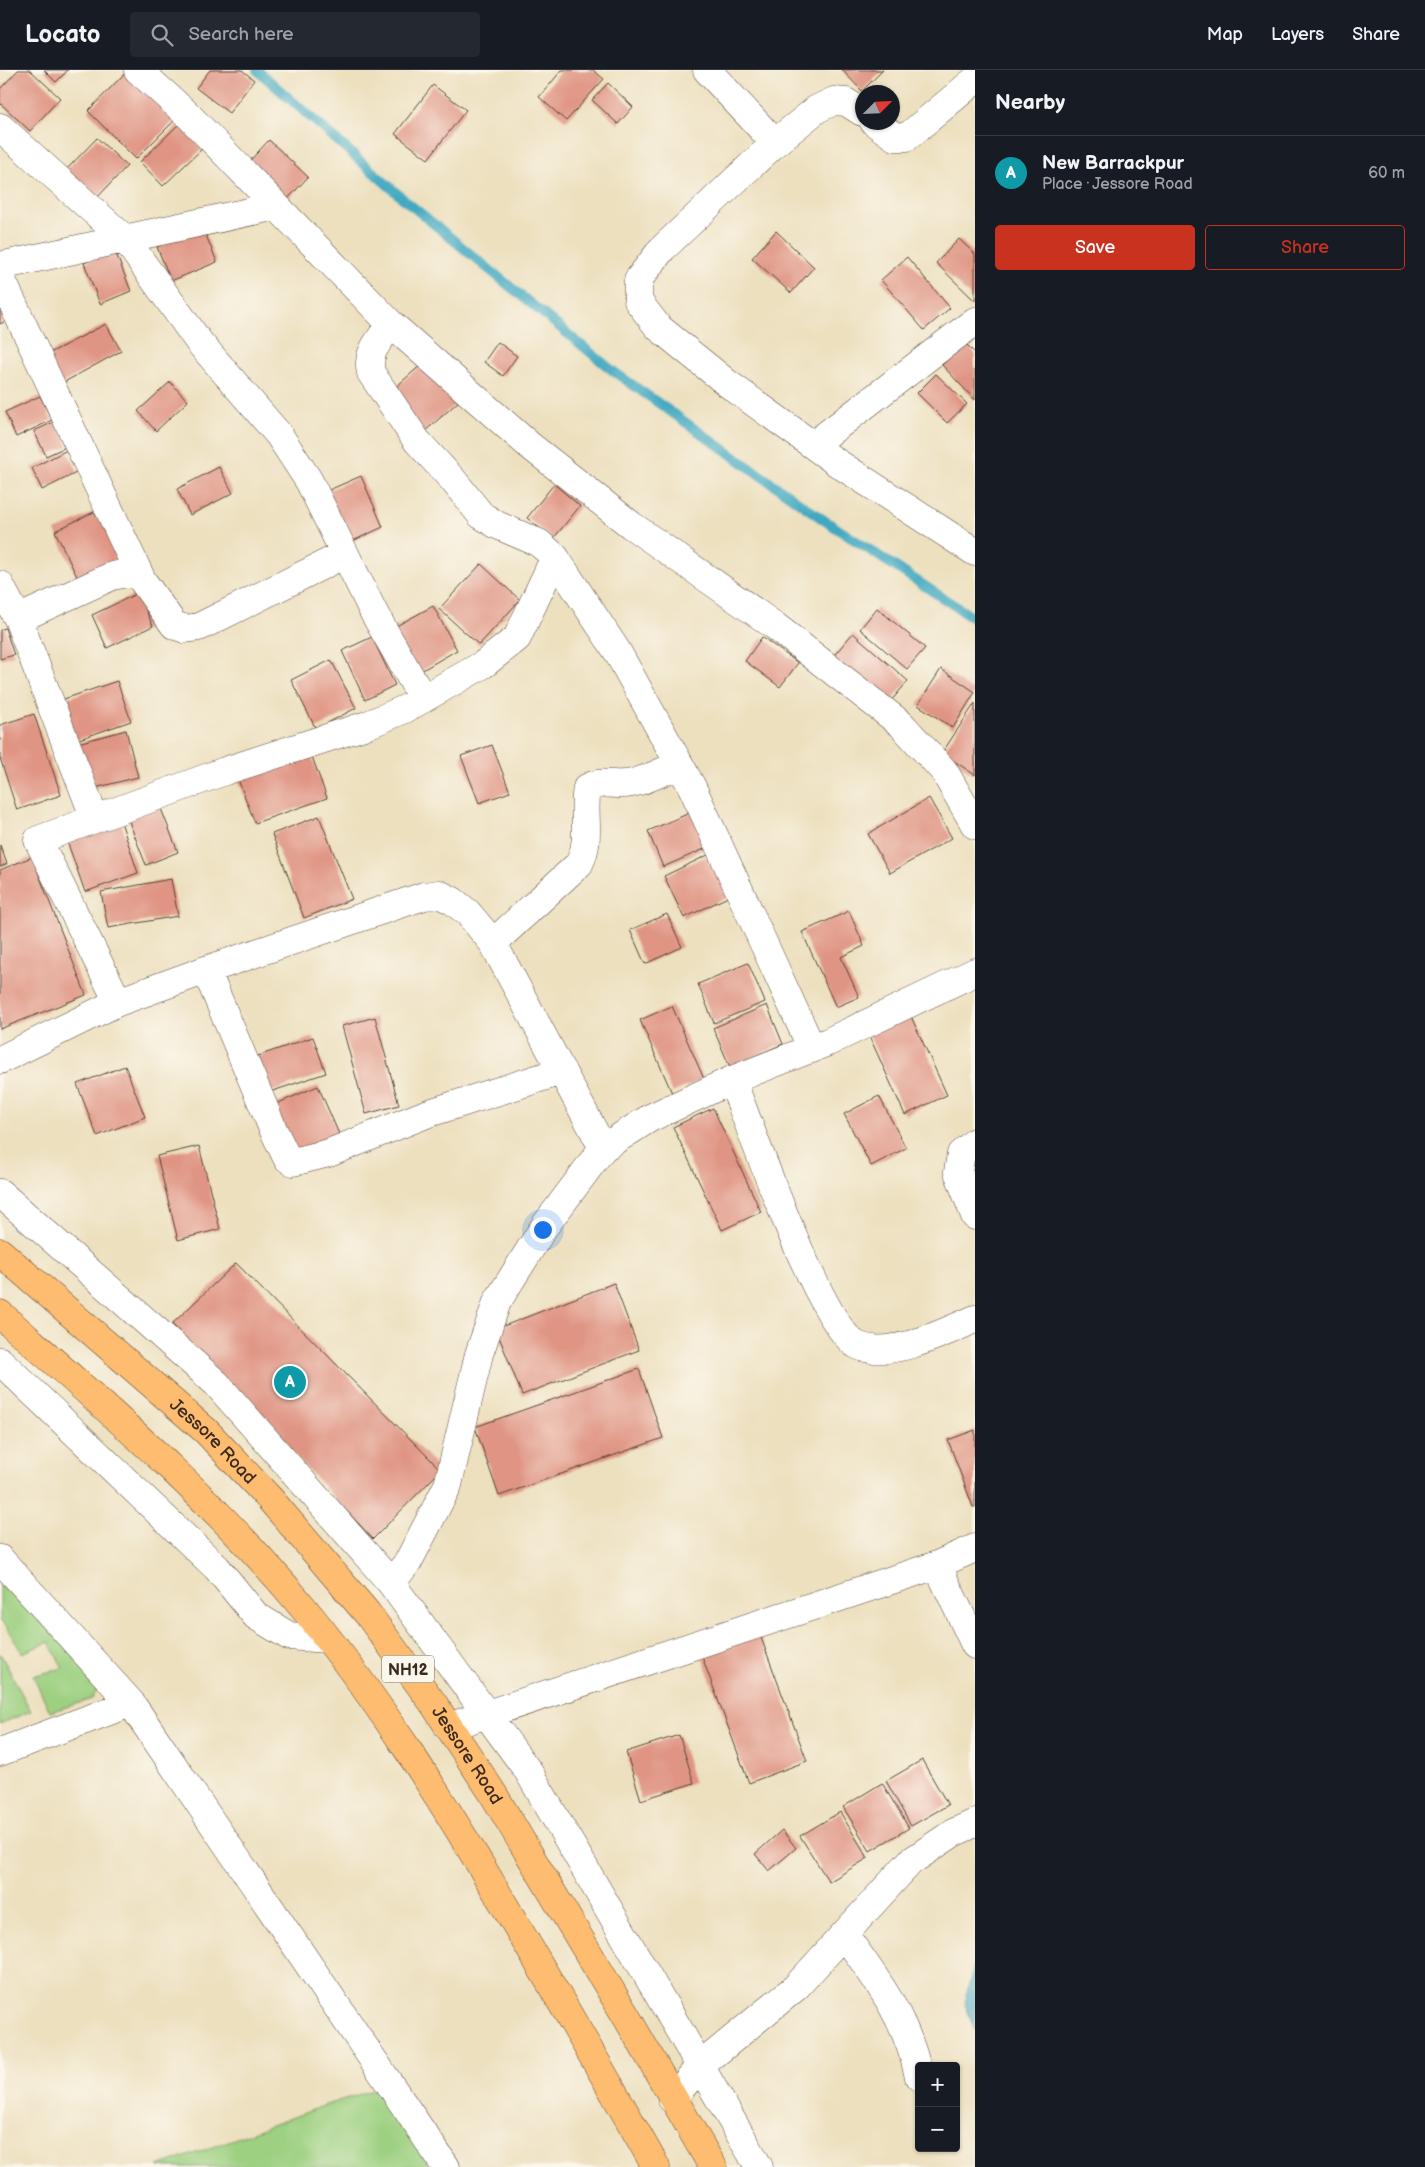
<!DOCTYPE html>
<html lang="en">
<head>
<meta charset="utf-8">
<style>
  body { margin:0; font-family:"Balsamiq Sans",sans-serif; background:#242831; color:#f1f3f6 }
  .controls { position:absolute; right:15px; bottom:15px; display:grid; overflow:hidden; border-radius:5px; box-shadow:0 1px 4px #0004 }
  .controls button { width:45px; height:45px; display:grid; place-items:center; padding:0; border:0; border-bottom:1px solid #363941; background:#171b24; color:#f1f3f6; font:25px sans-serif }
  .compass { position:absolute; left:855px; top:15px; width:45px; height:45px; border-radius:50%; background:#171b24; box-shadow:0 1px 4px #0004; rotate:66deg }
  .you { position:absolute; left:542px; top:1159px; width:18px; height:18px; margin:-12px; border:4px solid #fff; border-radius:50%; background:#1a73e8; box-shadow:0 0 0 8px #1a73e833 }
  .badge { display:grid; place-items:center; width:32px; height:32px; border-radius:50%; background:#c8321e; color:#fff; font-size:16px; font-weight:700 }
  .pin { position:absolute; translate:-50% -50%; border:2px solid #fff; box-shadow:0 1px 5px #0006 }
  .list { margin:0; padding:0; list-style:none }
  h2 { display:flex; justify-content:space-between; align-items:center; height:65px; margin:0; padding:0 20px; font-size:21px }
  h2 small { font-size:16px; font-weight:400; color:#9ea1a6 }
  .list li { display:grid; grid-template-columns:32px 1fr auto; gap:15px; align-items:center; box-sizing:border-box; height:75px; padding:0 20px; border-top:1px solid #363941 }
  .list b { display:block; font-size:19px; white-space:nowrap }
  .list p { margin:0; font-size:16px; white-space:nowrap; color:#9ea1a6 }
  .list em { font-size:16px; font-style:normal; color:#9ea1a6 }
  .actions { display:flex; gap:10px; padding:15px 20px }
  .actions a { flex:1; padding:11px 0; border:1px solid #c8321e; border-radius:5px; text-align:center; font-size:18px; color:#c8321e }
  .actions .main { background:#c8321e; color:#fff }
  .icon { flex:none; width:28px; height:28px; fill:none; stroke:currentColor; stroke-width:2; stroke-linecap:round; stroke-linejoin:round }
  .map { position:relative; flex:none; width:975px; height:2097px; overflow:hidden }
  header { display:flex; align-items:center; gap:30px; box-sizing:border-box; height:70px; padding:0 25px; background:#171b24; border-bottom:1px solid #363941 }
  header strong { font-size:24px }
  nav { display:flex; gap:28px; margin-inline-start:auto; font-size:18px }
  .search { width:350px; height:45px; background:#242831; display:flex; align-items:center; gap:12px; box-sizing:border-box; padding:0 18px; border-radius:5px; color:#9ea1a6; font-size:19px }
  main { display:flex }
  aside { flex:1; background:#171b24 }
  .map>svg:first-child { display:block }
</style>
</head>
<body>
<header>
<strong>Locato</strong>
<div class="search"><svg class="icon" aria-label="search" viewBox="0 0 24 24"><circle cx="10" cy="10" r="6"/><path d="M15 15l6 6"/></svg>Search here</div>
<nav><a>Map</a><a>Layers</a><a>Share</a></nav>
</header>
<main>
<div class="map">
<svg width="975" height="2097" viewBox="0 0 975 2097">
  <rect width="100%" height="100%" fill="#fbf7ec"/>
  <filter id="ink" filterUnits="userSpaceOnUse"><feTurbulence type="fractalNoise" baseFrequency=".02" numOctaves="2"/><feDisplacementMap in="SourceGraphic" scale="10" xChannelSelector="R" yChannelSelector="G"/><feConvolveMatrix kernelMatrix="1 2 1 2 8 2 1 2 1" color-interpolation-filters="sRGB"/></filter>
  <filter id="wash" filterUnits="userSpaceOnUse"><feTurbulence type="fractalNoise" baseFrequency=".0096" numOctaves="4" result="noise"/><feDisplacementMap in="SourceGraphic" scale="20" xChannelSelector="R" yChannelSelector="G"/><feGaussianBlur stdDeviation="1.12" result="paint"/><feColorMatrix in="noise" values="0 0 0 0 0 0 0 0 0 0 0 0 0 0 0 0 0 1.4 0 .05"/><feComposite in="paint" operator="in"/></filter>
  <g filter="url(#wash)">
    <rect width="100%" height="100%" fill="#ede0bf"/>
    <!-- green -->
    <path fill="#9dd081" stroke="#6c7d50" d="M0,1501l100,113 -8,15 -42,13 -17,-36 30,-8 -14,-26 -27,11 -16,-27 -6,-5z
      M0,1583l31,58 -31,13z
      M385,2016l42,75 -1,6h-268l168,-62z"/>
    <!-- water -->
    <path fill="#40a8c0" stroke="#3e696f" d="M975,1892v68l-11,-28z"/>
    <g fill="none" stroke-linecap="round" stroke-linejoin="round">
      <!-- stream -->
      <path stroke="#40a8c0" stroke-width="10" d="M257,0l150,132 206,169 208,147 154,101"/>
    </g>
    <g id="blocks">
      <!-- building -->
      <path fill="#e09584" d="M18,0h12l30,28 -30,33 -30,-28v-14z
        M44,0h24l-12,12z
        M210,0h32l12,10 -25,33 -33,-25z
        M562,0h31l11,9 -38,42 -27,-24z
        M842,0h41l-21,21z
        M127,1l48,49 -39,39 -48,-48z
        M608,13l25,24 -15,17 -26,-24z
        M433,15l33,25 -38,49 -33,-25z
        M179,54l23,25 -39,37 -23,-24z
        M97,68l30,28 -32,34 -30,-29z
        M269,70l39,37 -23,25 -39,-37z
        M203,158l14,34 -46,19 -14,-34z
        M776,161l38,36 -23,26 -39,-35z
        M959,169l16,15v47l-39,-38z
        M115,181l16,40 -31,13 -16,-41z
        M907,187l43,51 -26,22 -43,-50z
        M0,238l6,13 -6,3z
        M106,254l15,27 -64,35 -15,-29z
        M498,272l19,14 -14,20 -19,-14z
        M965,273l10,10v47l-33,-35z
        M423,293l35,39 -35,31 -35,-39z
        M936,304l31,30 -20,19 -30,-30z
        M170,312l18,19 -32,30 -18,-20z
        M40,326l12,24 -36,17 -11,-25z
        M56,351l12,25 -22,10 -12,-25z
        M67,380l11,22 -36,18 -10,-22z
        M219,397l14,26 -43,22 -13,-26z
        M361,406l22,51 -39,18 -24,-51z
        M554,414l26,22 -27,33 -26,-21z
        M98,440l24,50 -43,21 -24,-50z
        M481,494l39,36 -41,45 -40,-36z
        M138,523l15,33 -46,22 -15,-33z
        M433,536l24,44 -45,26 -25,-45z
        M877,538l48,40 -18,21 -47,-40z
        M5,558l9,27 -14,4v-29z
        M853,563l55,48 -23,27 -55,-48z
        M372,567l23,48 -30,15 -23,-49z
        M762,567l36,26 -18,24 -35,-26z
        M331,590l25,48 -40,21 -25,-49z
        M941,599l34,23 -22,36 -35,-23z
        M117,611l14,40 -60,21 -13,-41z
        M975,633v72l-33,-22z
        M34,644l27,81 -44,15 -17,-52v-33z
        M126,660l12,47 -51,13 -13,-46z
        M492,675l18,47 -31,11 -18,-47z
        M310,681l17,47 -72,25 -18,-46z
        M929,728l23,40 -62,35 -22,-39z
        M160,736l18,46 -32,13 -18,-46z
        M694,741l15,36 -46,20 -15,-36z
        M319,746l33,83 -48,19 -32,-84z
        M120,749l18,54 -53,19 -19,-54z
        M0,775l7,19 -7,3z
        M710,784l20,42 -46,22 -20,-42z
        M32,787l54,138 -86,34v-159z
        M171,809l7,37 -70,12 -7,-36z
        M849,841l15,35 -23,11 18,40 -23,10 -34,-75z
        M667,844l15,33 -37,17 -15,-34z
        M748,893l17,39 -51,21 -16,-39z
        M767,935l16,39 -53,23 -17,-39z
        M672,936l32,73 -32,14 -32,-73z
        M909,942l38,83 -42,20 -38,-84z
        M375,947l24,88 -33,9 -24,-88z
        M313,967l13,36 -62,21 -12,-36z
        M125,996l20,51 -48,19 -20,-52z
        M318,1016l21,48 -50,21 -20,-48z
        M879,1026l27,52 -35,18 -27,-52z
        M713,1038l48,104 -39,18 -49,-103z
        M199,1076l21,83 -42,11 -21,-84z
        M236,1193l205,207 -68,69 -201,-215z
        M614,1213l25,67 -117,45 -26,-66z
        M639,1299l24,69 -164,58 -24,-69z
        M975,1360v77h-2l-25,-67z
        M760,1565l47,126 -58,22 -47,-126z
        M679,1665l15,48 -53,17 -15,-48z
        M922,1690l26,45 -37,21 -25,-45z
        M882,1713l27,45 -39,23 -27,-44z
        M840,1742l28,46 -39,24 -29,-46z
        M782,1760l14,18 -27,23 -14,-17z"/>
    </g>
  </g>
  <g filter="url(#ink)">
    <use href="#blocks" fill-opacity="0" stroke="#564536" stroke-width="1"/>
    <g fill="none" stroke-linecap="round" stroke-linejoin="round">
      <!-- minor casing -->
      <g stroke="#564536" stroke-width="29">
        <path id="minor" d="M138,0l49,44 204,210 138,121 102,80 144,101 126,98 43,47 31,54
          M707,0l68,73
          M862,42l-16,-10 -12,-1 -17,8 -42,34 -113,106 -24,31v21l20,26 69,56 109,79 139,90
          M874,52l21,15h12l68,-57
          M0,57l126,113 73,102 80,93 30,46 65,132 49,86
          M0,196l276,-60
          M0,206l142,304
          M391,254c-11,16 -25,28 -20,49l46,68 36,39 28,35 16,10 42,18 16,14 21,32 41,62 75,136 120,262
          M813,375l162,-124
          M0,515l18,34 77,200 -57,21 80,162 88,-32 218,-74 15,-2 14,7 15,12 25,30 110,205
          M18,549l94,-43 21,-4 9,8 32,45 11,4 14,-2 146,-73
          M95,749l130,-48 142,-46 38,-16 79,-45 33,-26 38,-81
          M493,873l86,-79c13,-25 3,-50 8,-76 15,-9 29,-1 45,-5 17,-4 32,-12 47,-19
          M206,900l67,159 14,29 6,4 36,-9 97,-39 136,-43
          M0,990l118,-58
          M732,1010c18,46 89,250 127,266 32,13 86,-14 116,-27
          M975,1072l-14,12 -3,18 17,44
          M0,1123l216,190 175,200 137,188 231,396
          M0,1291l217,207 39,48 33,20 38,3
          M0,1489l131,144 315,464
          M937,1495l38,80
          M391,1513l17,-21 40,-77 31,-131 18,-52 47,-75 59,-79 47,-30 82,-38 96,-38 147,-70
          M448,1657l489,-162 38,-17
          M0,1682l131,-49
          M844,1864c34,47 63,85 75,143
          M672,2029l28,-33 96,-79 114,-125 43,-29 22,-10"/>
      </g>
      <!-- highway casing -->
      <g stroke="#564536" stroke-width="29">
        <g id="highway">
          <path id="s1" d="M0,1182l206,179 64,68 97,114 66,90 59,89 134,224 87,151"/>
          <path d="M0,1244c105,93 212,184 301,291 78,94 143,198 205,303 51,86 101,172 150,259"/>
        </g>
      </g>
      <!-- minor -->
      <use href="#minor" stroke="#fff" stroke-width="28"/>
      <!-- highway -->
      <use href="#highway" stroke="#fdbc70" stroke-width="28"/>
    </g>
  </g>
  <g text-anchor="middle" stroke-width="4" stroke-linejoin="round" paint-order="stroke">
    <!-- shield labels -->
    <rect fill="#fbf7ec" stroke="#75685c" stroke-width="1" x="382" y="1585.5" width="52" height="27" rx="4"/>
    <g font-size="16" font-weight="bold" fill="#3b2a1e">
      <text x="408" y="1605">NH12</text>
    </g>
    <!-- street labels -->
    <g font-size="18" fill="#3b2a1e" stroke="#fbf7ec">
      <text dy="6" stroke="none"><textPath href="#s1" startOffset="285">Jessore Road</textPath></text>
      <text dy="6" stroke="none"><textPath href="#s1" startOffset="690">Jessore Road</textPath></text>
    </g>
  </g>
</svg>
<div class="controls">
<button>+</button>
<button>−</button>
</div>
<svg class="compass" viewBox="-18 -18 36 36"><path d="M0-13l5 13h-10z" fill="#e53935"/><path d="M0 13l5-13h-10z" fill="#9ea1a6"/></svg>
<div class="you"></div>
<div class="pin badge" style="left:290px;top:1312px;background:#0f9aa8">A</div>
</div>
<aside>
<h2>Nearby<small></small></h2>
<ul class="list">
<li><span class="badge" style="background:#0f9aa8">A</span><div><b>New Barrackpur</b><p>Place · Jessore Road</p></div><em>60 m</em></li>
</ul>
<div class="actions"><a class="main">Save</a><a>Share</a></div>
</aside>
</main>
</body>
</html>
